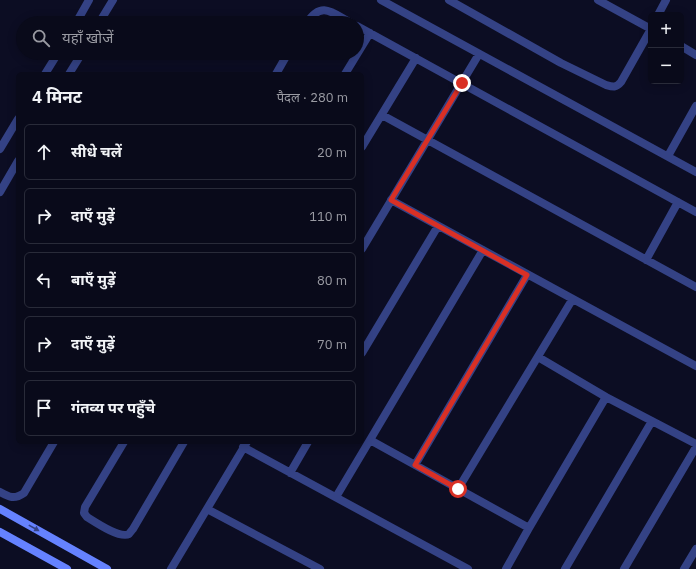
<!DOCTYPE html>
<html lang="hi">
<head>
<meta charset="utf-8">
<style>
  body { margin:0; font-family:"IBM Plex Sans","Noto Sans Devanagari",sans-serif; background:#121323; color:#f1f3f6 }
  .controls { position:absolute; right:12px; top:12px; display:grid; overflow:hidden; border-radius:6px; box-shadow:0 2px 10px #0003 }
  .controls button { width:36px; height:36px; display:grid; place-items:center; padding:0; border:0; border-bottom:1px solid #292b39; background:#090a1a; color:#f1f3f6; font:20px sans-serif }
  .stop { position:absolute; width:12px; height:12px; margin:-9px; border:3px solid #d93025; border-radius:50%; background:#fff }
  .stop.end { background:#d93025; border-color:#fff; box-shadow:0 1px 4px #0008 }
  .list { margin:0; padding:0; list-style:none }
  h2 { display:flex; justify-content:space-between; align-items:center; height:52px; margin:0; padding:0 16px; font-size:17px }
  h2 small { font-size:13px; font-weight:400; color:#999aa2 }
  .list li { display:grid; grid-template-columns:26px 1fr auto; gap:12px; align-items:center; box-sizing:border-box; height:56px; margin:0 8px 8px; padding:0 8px; border:1px solid #292b39; border-radius:6px }
  .list b { display:block; font-size:15px; white-space:nowrap }
  .list em { font-size:13px; font-style:normal; color:#999aa2 }
  .icon { flex:none; width:22px; height:22px; fill:none; stroke:currentColor; stroke-width:2; stroke-linecap:round; stroke-linejoin:round }
  .map { position:relative; flex:none; width:696px; height:569px; overflow:hidden }
  .search { position:absolute; background:#090a1a; box-shadow:0 2px 10px #0003; left:16px; top:16px; width:348px; height:44px; display:flex; align-items:center; gap:10px; box-sizing:border-box; padding:0 14px; border-radius:22px; color:#999aa2; font-size:15px }
  .panel { position:absolute; background:#090a1a; box-shadow:0 2px 10px #0003; left:16px; top:72px; width:348px; height:372px; border-radius:6px }
  .map>svg:first-child { display:block }
</style>
</head>
<body>
<div class="map">
<svg width="696" height="569" viewBox="0 0 696 569">
  <rect width="100%" height="100%" fill="#0c0d23"/>
  <g fill="none" stroke-linecap="round" stroke-linejoin="round">
    <!-- street -->
    <path stroke="#344285" stroke-width="8" d="M381,0l315,172
      M449,0l112,63 45,22c7,2 10,3 15,-3l30,-53
      M598,0l53,29
      M658,15l8,-15
      M76,23l13,-23
      M99,23l14,-23
      M307,23c14,-23 26,-10 44,0
      M357,26l339,186
      M681,46l15,9
      M45,74l13,-21
      M69,74l13,-21
      M276,74l12,-21
      M345,74l25,-41
      M382,115l314,172
      M362,147l54,-89
      M0,149l18,-30
      M668,156l28,-50
      M0,192l18,-31
      M391,200l305,166
      M362,249l117,-195
      M646,260l32,-58
      M362,353l76,-127
      M538,357l68,40 90,47
      M370,440l159,88
      M124,442l-39,65 -1,6 3,4c8,5 33,22 42,17 1,-1 2,-3 4,-5l51,-87
      M243,447l225,122
      M415,465l112,-190
      M290,473l18,-31
      M458,489l114,-189
      M0,492c9,5 14,8 24,1l30,-51
      M336,497l147,-247
      M207,509l113,60
      M171,569l76,-127
      M506,569l23,-41 77,-131
      M565,569l87,-148
      M624,569l72,-122
      M684,569l12,-20"/>
    <!-- secondary -->
    <path stroke="#6582ff" stroke-width="8" d="M0,509l107,60
      M0,532l67,37"/>
  </g>
  <!-- one-way arrows -->
  <defs><path id="oneway-solid" d="M-6-.8H1V-3.2L6.5 0L1 3.2V.8H-6Z"/></defs>
  <use fill="#344286" href="#oneway-solid" transform="translate(34 528) rotate(29)"/>
  <g fill="none" stroke-linecap="round" stroke-linejoin="round">
    <!-- route -->
    <path stroke="#d93025" stroke-width="5" d="M458,489l-43,-24 112,-190 -136,-75 71,-117"/>
  </g>
</svg>
<div class="controls">
<button>+</button>
<button>−</button>
</div>
<div class="stop" style="left:458px;top:489px"></div>
<div class="stop end" style="left:462px;top:83px"></div>
<div class="search"><svg class="icon" aria-label="search" viewBox="0 0 24 24"><circle cx="10" cy="10" r="6"/><path d="M15 15l6 6"/></svg>यहाँ खोजें</div>
<section class="panel">
<h2>4 मिनट<small>पैदल · 280 m</small></h2>
<ul class="list">
<li><svg class="icon" aria-label="ahead" viewBox="0 0 24 24"><path d="M12 20V5M6 11l6-6 6 6"/></svg><div><b>सीधे चलें</b></div><em>20 m</em></li>
<li><svg class="icon" aria-label="right" viewBox="0 0 24 24"><path d="M7 20v-9h11M14 6l5 5-5 5"/></svg><div><b>दाएँ मुड़ें</b></div><em>110 m</em></li>
<li><svg class="icon" aria-label="left" viewBox="0 0 24 24"><path d="M17 20v-9H6M10 6l-5 5 5 5"/></svg><div><b>बाएँ मुड़ें</b></div><em>80 m</em></li>
<li><svg class="icon" aria-label="right" viewBox="0 0 24 24"><path d="M7 20v-9h11M14 6l5 5-5 5"/></svg><div><b>दाएँ मुड़ें</b></div><em>70 m</em></li>
<li><svg class="icon" aria-label="arrive" viewBox="0 0 24 24"><path d="M6 21V4h12l-3 4 3 4H6"/></svg><div><b>गंतव्य पर पहुँचे</b></div></li>
</ul>
</section>
</div>
</body>
</html>
